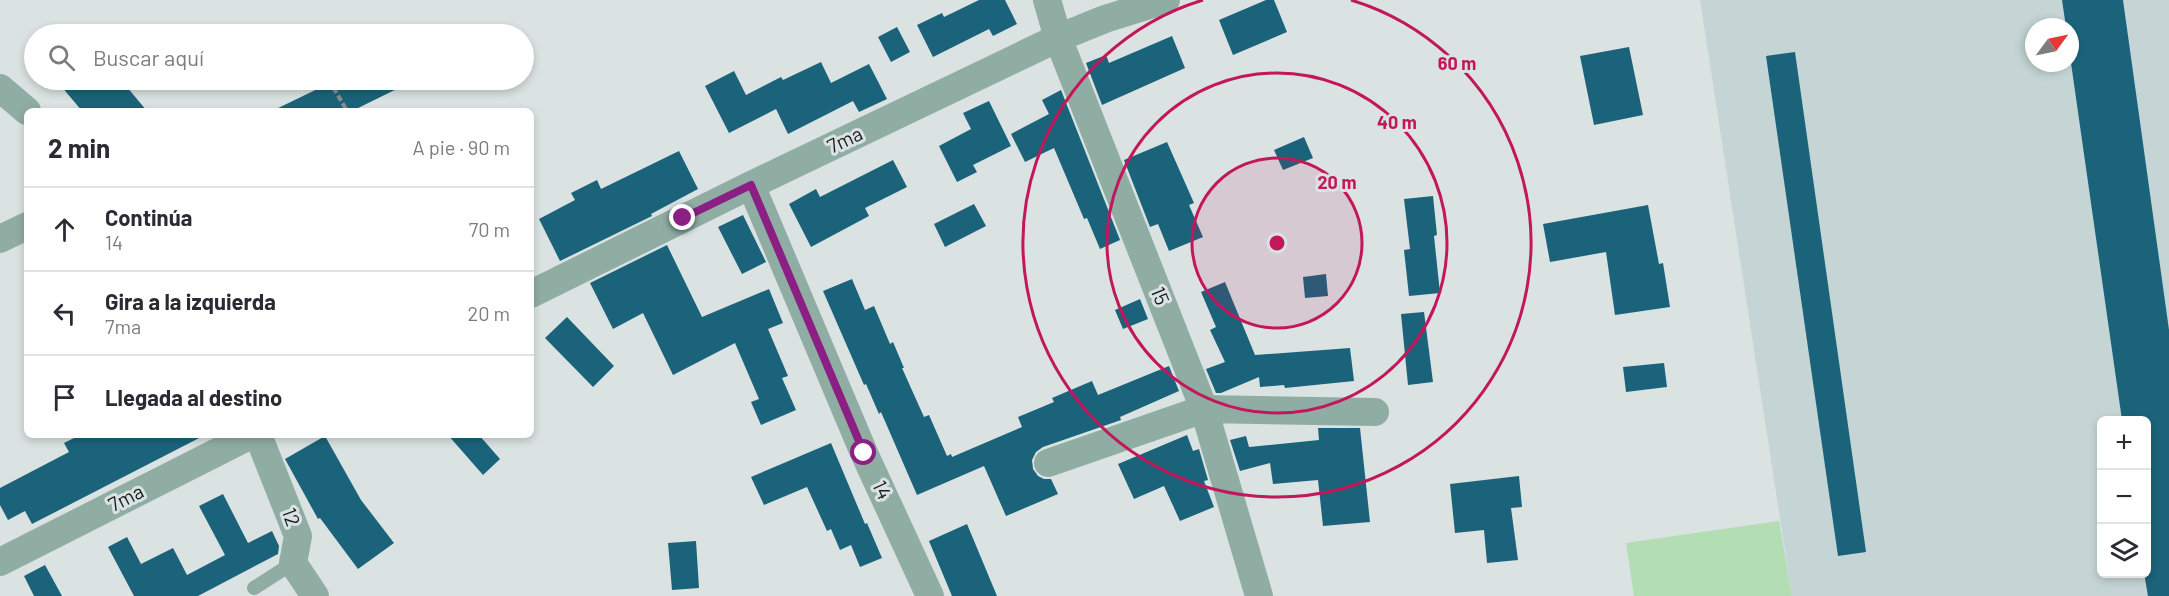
<!DOCTYPE html>
<html lang="es">
<head>
<meta charset="utf-8">
<style>
  body { margin:0; font-family:Barlow,sans-serif; background:#f7f7f7; color:#2b2b33 }
  .controls { position:absolute; right:18px; bottom:18px; display:grid; overflow:hidden; border-radius:9px; box-shadow:0 3px 9px #0003 }
  .controls button { width:54px; height:54px; display:grid; place-items:center; padding:0; border:0; border-bottom:2px solid #e1e1e2; background:#fff; color:#2b2b33; font:30px sans-serif }
  .compass { position:absolute; left:2025px; top:18px; width:54px; height:54px; border-radius:50%; background:#fff; box-shadow:0 3px 9px #0003; rotate:57deg }
  .stop { position:absolute; width:18px; height:18px; margin:-14px; border:4px solid #8b1f83; border-radius:50%; background:#fff }
  .stop.end { background:#8b1f83; border-color:#fff; box-shadow:0 2px 6px #0008 }
  .list { margin:0; padding:0; list-style:none }
  h2 { display:flex; justify-content:space-between; align-items:center; height:78px; margin:0; padding:0 24px; font-size:26px }
  h2 small { font-size:20px; font-weight:400; color:#7c7c81 }
  .list li { display:grid; grid-template-columns:39px 1fr auto; gap:18px; align-items:center; box-sizing:border-box; height:84px; padding:0 24px; border-top:2px solid #e1e1e2 }
  .list b { display:block; font-size:22px; white-space:nowrap }
  .list p { margin:0; font-size:20px; white-space:nowrap; color:#7c7c81 }
  .list em { font-size:20px; font-style:normal; color:#7c7c81 }
  .icon { flex:none; width:33px; height:33px; fill:none; stroke:currentColor; stroke-width:2; stroke-linecap:round; stroke-linejoin:round }
  .map { position:relative; flex:none; width:2169px; height:596px; overflow:hidden }
  .search { position:absolute; background:#fff; box-shadow:0 3px 9px #0003; left:24px; top:24px; width:510px; height:66px; display:flex; align-items:center; gap:15px; box-sizing:border-box; padding:0 21px; border-radius:33px; color:#7c7c81; font-size:22px }
  .panel { position:absolute; background:#fff; box-shadow:0 3px 9px #0003; left:24px; top:108px; width:510px; height:330px; border-radius:9px }
  .map>svg:first-child { display:block }
</style>
</head>
<body>
<div class="map">
<svg width="2169" height="596" viewBox="0 0 2169 596">
  <rect width="100%" height="100%" fill="#dae2e2"/>
  <!-- built -->
  <path fill="#c5d5d6" fill-rule="evenodd" d="M1700,0h469v596h-377zM2034,27h36v36h-36zM2102,420h44v154h-44z"/>
  <!-- green -->
  <path fill="#b3ddb3" d="M1779,521l13,75h-158l-8,-53z"/>
  <!-- building -->
  <path fill="#1b637b" d="M979,0h26l12,24 -24,12 -4,-7 -56,28 -16,-32 25,-12 2,4z
    M1266,0h8l13,32 -54,23 -14,-35z
    M2062,0h61l46,330v266h-21l-4,-23h2v-153h-24l-52,-364v-29h-4z
    M897,27l13,25 -19,10 -13,-25z
    M1172,36l13,32 -83,37 -16,-42 20,-8 3,8z
    M1629,47l14,68 -49,10 -14,-69z
    M1795,52l71,500 -28,4 -72,-500z
    M821,62l10,21 38,-19 18,35 -28,13 -6,-11 -65,33 -12,-25 -47,24 -24,-47 29,-15 12,24 35,-18 2,3z
    M56,80h65l26,31h-65z
    M336,80h79l-63,31h-80z
    M1061,90l59,150 -20,9 -13,-31 -3,1 -30,-71 -29,14 -14,-28 38,-20 -7,-14z
    M989,101l22,45 -38,19 4,7 -20,10 -18,-36 32,-17 -8,-16z
    M1304,137l9,21 -30,12 -9,-20z
    M1167,142l27,61 -5,2 14,32 -34,14 -11,-27 -8,3 -26,-67z
    M679,151l19,38 -47,25 1,2 -92,45 -21,-42 36,-19 -4,-7 26,-13 4,9z
    M893,160l14,27 -42,21 4,8 -58,31 -22,-43 27,-15 4,8z
    M1433,196l4,39 -3,1 6,57 -31,3 -5,-46 6,-1 -6,-50z
    M974,204l12,22 -41,21 -11,-23z
    M1648,205l11,59 4,-1 7,44 -55,8 -9,-63 -56,10 -7,-38z
    M743,215l23,47 -24,12 -24,-47z
    M667,245l35,72 67,-28 14,34 -15,6 20,47 -6,2 14,32 -35,15 -10,-23 8,-3 -24,-56 -62,32 -30,-62 -30,16 -23,-46z
    M1326,274l2,22 -23,2 -2,-21z
    M852,279l13,31 9,-4 16,38 3,-2 11,26h-2l22,49 5,-2 18,41 4,-2 1,3 70,-30 -4,-10 36,-15 -2,-4 40,-17 6,14 71,-29 10,25 -59,26 1,3 -78,27 -7,5 -4,8 1,9 5,7 6,3h7l7,15 -52,22 -22,-50 -67,29 -36,-83 -2,2 -13,-30 -2,1 -41,-94z
    M1225,282l30,73 95,-7 4,33 -69,7 -1,-3 -24,2 -1,-10 -38,16h-5l-10,-24 19,-7 -15,-32 6,-3 -15,-35z
    M1140,299l8,20 -25,10 -8,-19z
    M1424,312l9,70 -25,3 -7,-71z
    M567,317l47,49 -21,21 -48,-49z
    M1664,363l3,24 -41,5 -3,-25z
    M1318,428h42l10,94 -47,4 -5,-46 -45,4 -3,-21 -30,8 -10,-31 16,-4 3,11 70,-7z
    M80,435h125l-173,89 -7,-13 -17,9 -8,-15v-17l69,-36 -5,-9z
    M448,435h31l21,24 -17,16z
    M1187,435l6,16 6,-2 9,31 -4,1 10,26 -34,14 -16,-35 -30,13 -16,-35z
    M325,436l36,64 33,43 -36,26 -38,-51 -2,1 -33,-60z
    M831,443l34,81 2,-1 15,35 -22,9 -9,-22 -11,5 -9,-21 -4,2 -20,-44 -43,18 -13,-28z
    M1519,476l3,31 -11,1 7,52 -31,3 -3,-33 -29,3 -5,-49z
    M223,494l25,49 24,-12 7,15 -1,8 -80,42h-64l-26,-49 19,-10 14,27 32,-16 14,27 38,-20 -26,-49z
    M967,524l30,72h-45l-23,-55z
    M696,541l3,47 -27,2 -4,-47z
    M45,565l17,31h-28l-10,-20z"/>
  <g fill="none" stroke-linecap="round" stroke-linejoin="round">
    <!-- path -->
    <path stroke="#8a9090" stroke-width="4" stroke-dasharray="6 3" stroke-linecap="butt" d="M329,80l18,31"/>
    <!-- lane -->
    <path stroke="#90ada3" stroke-width="14" d="M254,588l39,-25"/>
    <!-- street -->
    <path stroke="#90ada3" stroke-width="28" d="M1047,0l11,38 146,371 55,187
      M0,88l27,23
      M751,185l113,268 66,143
      M0,239l27,-13
      M531,294l220,-109 307,-147 47,-19 61,-19
      M258,435l40,101 -5,27 22,33
      M1048,463l156,-54 171,3
      M0,562l251,-127"/>
  </g>
  <g fill="none" stroke-linecap="round" stroke-linejoin="round">
    <!-- route -->
    <path stroke="#8b1f83" stroke-width="8" d="M683,218l68,-33 113,268"/>
  </g>
  <!-- distance rings -->
  <circle cx="1277" cy="243" r="85" fill="#c2185b" fill-opacity=".12"/>
  <g fill="none" stroke="#c2185b" stroke-width="3">
    <circle cx="1277" cy="243" r="85"/>
    <circle cx="1277" cy="243" r="170"/>
    <path d="M1351 0A254 254 0 1 1 1203 0"/>
  </g>
  <g text-anchor="middle" stroke-width="6" stroke-linejoin="round" paint-order="stroke">
    <!-- street labels -->
    <g font-size="20" fill="#1a1d1d" stroke="#dae2e2">
      <text transform="translate(845 140) rotate(-25)" y="7">7ma</text>
      <text transform="translate(1160 296) rotate(68)" y="7">15</text>
      <text transform="translate(882 490) rotate(65)" y="7">14</text>
      <text transform="translate(126 498) rotate(-27)" y="7">7ma</text>
      <text transform="translate(291 517) rotate(70)" y="7">12</text>
    </g>
  </g>
  <circle cx="1277" cy="243" r="9" fill="#c2185b" stroke="#dae2e2" stroke-width="3"/>
  <g font-size="18" text-anchor="middle" font-weight="bold" fill="#c2185b" stroke="#dae2e2" stroke-width="6" stroke-linejoin="round" paint-order="stroke">
    <text x="1457" y="70">60 m</text>
    <text x="1397" y="129">40 m</text>
    <text x="1337" y="189">20 m</text>
  </g>
</svg>
<div class="controls">
<button>+</button>
<button>−</button>
<button><svg class="icon" aria-label="layers" viewBox="0 0 24 24"><path d="M12 4l9 5-9 5-9-5zM3 14l9 5 9-5"/></svg></button>
</div>
<svg class="compass" viewBox="-18 -18 36 36"><path d="M0-13l5 13h-10z" fill="#e53935"/><path d="M0 13l5-13h-10z" fill="#7c7c81"/></svg>
<div class="stop" style="left:864px;top:453px"></div>
<div class="stop end" style="left:683px;top:218px"></div>
<div class="search"><svg class="icon" aria-label="search" viewBox="0 0 24 24"><circle cx="10" cy="10" r="6"/><path d="M15 15l6 6"/></svg>Buscar aquí</div>
<section class="panel">
<h2>2 min<small>A pie · 90 m</small></h2>
<ul class="list">
<li><svg class="icon" aria-label="ahead" viewBox="0 0 24 24"><path d="M12 20V5M6 11l6-6 6 6"/></svg><div><b>Continúa</b><p>14</p></div><em>70 m</em></li>
<li><svg class="icon" aria-label="left" viewBox="0 0 24 24"><path d="M17 20v-9H6M10 6l-5 5 5 5"/></svg><div><b>Gira a la izquierda</b><p>7ma</p></div><em>20 m</em></li>
<li><svg class="icon" aria-label="arrive" viewBox="0 0 24 24"><path d="M6 21V4h12l-3 4 3 4H6"/></svg><div><b>Llegada al destino</b></div></li>
</ul>
</section>
</div>
</body>
</html>
